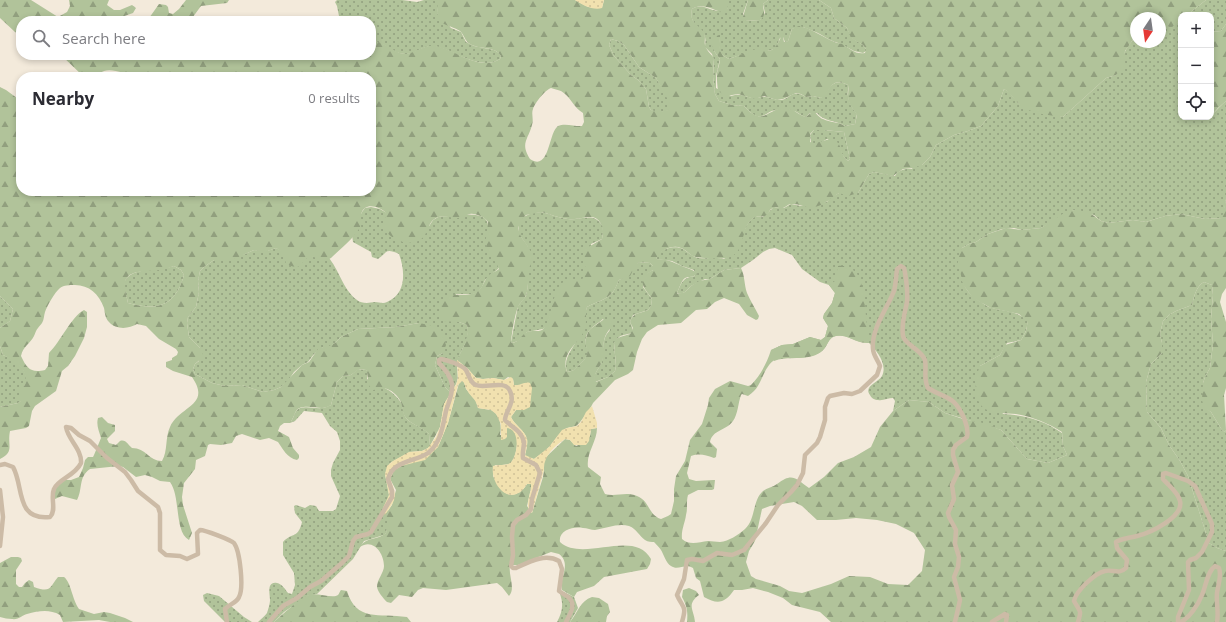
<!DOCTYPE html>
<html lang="en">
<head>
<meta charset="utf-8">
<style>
  body { margin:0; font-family:"Open Sans",sans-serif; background:#f2f2f3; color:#2b2b33 }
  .controls { position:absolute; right:12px; top:12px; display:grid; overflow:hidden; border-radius:8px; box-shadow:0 2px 6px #0003 }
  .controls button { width:36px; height:36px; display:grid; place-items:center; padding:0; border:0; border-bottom:1px solid #e1e1e2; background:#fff; color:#2b2b33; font:20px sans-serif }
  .compass { position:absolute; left:1130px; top:12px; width:36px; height:36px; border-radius:50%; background:#fff; box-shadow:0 2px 6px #0003; rotate:193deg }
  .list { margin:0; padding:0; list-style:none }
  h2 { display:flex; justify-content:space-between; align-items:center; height:52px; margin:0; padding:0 16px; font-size:17px }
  h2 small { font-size:13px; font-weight:400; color:#7c7c81 }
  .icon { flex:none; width:22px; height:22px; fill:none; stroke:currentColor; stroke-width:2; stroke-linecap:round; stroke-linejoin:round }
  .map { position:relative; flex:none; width:1226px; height:622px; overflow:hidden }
  .search { position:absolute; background:#fff; box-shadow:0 2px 6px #0003; left:16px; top:16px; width:360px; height:44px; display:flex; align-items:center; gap:10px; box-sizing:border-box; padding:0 14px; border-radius:16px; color:#7c7c81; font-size:15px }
  .panel { position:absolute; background:#fff; box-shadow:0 2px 6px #0003; left:16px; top:72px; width:360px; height:124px; border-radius:16px }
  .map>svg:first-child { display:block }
</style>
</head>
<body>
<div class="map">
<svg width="1226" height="622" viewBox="0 0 1226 622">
  <defs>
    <pattern id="grass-dots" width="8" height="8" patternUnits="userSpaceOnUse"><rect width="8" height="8" fill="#b1c39a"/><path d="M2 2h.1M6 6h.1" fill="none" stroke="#919f7e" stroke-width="1.8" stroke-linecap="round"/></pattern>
    <pattern id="forest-firs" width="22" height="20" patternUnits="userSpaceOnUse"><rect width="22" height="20" fill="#b1c39a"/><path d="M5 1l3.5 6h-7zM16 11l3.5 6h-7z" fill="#919f7e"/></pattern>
    <pattern id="sand-dots" width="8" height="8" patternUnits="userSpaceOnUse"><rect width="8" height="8" fill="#f1e1af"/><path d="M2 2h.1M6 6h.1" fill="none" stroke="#cfc197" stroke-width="1.8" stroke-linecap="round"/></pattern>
  </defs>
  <rect width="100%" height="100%" fill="#f3eadb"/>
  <!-- grass -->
  <path fill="url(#grass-dots)" d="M337,0h65l15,2 7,-2h14l1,2 -2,11 14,15 10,4 5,10 8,4 20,4 5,3 2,3 -1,3c-19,12 -43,-7 -62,-12 -15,-4 -22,8 -33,7 -12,0 -21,-13 -34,-13v-20h-35l3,-5 -2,-10 -2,-4z
    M728,0h20l-5,14 2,7 15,-1 5,-7 -2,-9 5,-4h51l12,8 3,10 13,10 5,10 11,7 3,4v2l-3,2 -9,-2 -13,-7 -11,-4 -12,-7 -15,-6 -11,2 -4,12 -3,1 -2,-5 -3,1c-1,2 -2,6 -4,9 -5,6 -12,2 -18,3 -10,2 -20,6 -29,9 -11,-5 -11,-12 -9,-23l-6,15 6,8 -4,17v12l15,8c12,-4 14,2 25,2 3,0 5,-2 9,-1 4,0 8,2 12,3 14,1 14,-13 29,-3l7,-1 8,2c9,-7 10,-22 27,-13 1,4 -1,7 0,11 1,7 5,13 9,18l-2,10 -10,2c-9,-6 -21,-4 -28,-13h-7l-4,4c-5,-1 -8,-5 -12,-6 -4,-1 -9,-1 -13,-1 -17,-2 -17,18 -37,-4l-12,-1 -13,-4 -4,-7 -2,-17 1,-16 -2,-7 -7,-7c0,-3 1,-6 0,-10 -2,-10 -17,-12 -13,-28 10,-6 16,1 26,2 3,0 7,-2 10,-3z
    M1206,0h20v24l-5,7 -10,1v-17h-24z
    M1181,20v97h16l8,3c8,-5 14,-13 21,-19v98l-3,19 -18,1 -24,-5 -16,2 -19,6 -13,-2 -25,3 -7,-2 -7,-6 -20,-5 -33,18 -19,2 -8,-2 -12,1 -14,5 -12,8 -7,2 -7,4c-2,23 -4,41 19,54 3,2 7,5 11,6 15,4 22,2 35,12 1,8 -2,14 -6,20l-14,3 -7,12 -20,11 23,48c22,1 41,6 59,19l1,13 4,9 -19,8 -21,-4 -26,-29 -56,-17 -16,-11 -20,-2 -16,11 2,-10 -2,-3c-5,0 -10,3 -15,2 -3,0 -7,-2 -8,-5 -7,-9 9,-13 12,-19 6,-12 -6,-26 -13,-33 -13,1 -21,-10 -33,-7 -9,2 -8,11 -14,15 -3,2 -9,5 -12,5 -12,4 -24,0 -36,5l-3,-11 11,-5 11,-1 17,-7 11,3 4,-3 3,-11 -5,-8 1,-4 8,-11 3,-10 -6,-8 -9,-3 -18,-13 -10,-14 -17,-7 -6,1 -6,3 -10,8 -12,8 -17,2 -14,9h-5l-14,7 -6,6 -5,2 -3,-1c5,-11 5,-15 18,-17l-1,-6 -12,-4 -10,-5 -16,-2c1,-2 1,-4 3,-6 5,-5 17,-8 24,-4 5,3 9,8 16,9 8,1 16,-1 25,1 4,-3 10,-7 13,-11 7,-10 6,-23 17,-31h9l10,-9h11l7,-4 10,2 26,-4 3,-4 9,-5h19l11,-19 5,-2 21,4c4,-7 10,-7 17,-7l2,-4h8l8,-8 6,-12 18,-10 14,-4 13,-5 17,-20 6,-17 5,3 10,12 44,13 43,-39 10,-3c6,-13 8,-29 20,-37v4h24v-17l12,1z
    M611,39l7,2 6,4 15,22 17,11 19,31 -18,4 -6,-3 -2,-3 -3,-18 -8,-9 -7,-5 -17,-19 -5,-11z
    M814,130h10l20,2 6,27 -2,2c-6,-5 -7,-9 -9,-16l-12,-6 -7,4h-9l-1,-8z
    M371,207l9,2 5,3 2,3 -2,8 44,3c2,-2 3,-6 6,-7 5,-4 9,-2 15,-3 11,0 39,-7 38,11l11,41 -14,12 -3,7 -4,5 -5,2h-17l3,28 8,3c4,12 -5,23 -9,34 -3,8 2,18 -2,25 -1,3 -4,5 -6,8l-5,-5 -10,-22 2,-9 6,-3 -24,-30 -23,4 -38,2 -17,8 -6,6 -6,4h-6l-9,7 -6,8 -6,3 -8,7 -6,9 -7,6 -7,3 -11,2 -21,-7 -17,1 -13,-3 -17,-9 -2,-5 2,-5 4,-3 1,-13 -11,-11 -2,-14 1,-6 8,-10 3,-15 -1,-11 2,-10 4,-4 10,-7 31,-6 9,-4 13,1 9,-3c15,8 35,8 52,9 11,12 15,33 29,43 5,4 12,3 18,2 4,0 8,2 12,0 20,-8 18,-32 12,-48 -14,-6 -11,-2 -21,5l-6,-2 -1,-5 -18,-10 -1,-7 10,-23 3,-4z
    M541,212c9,2 18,6 27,7 12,2 25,-7 33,5 3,5 2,9 1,15l-11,5 3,33 -38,18 -9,31 -4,3 -16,3 -9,9 -6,2 -1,-1 7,-36 8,-10 2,-10v-39l-9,-13v-15l13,-6z
    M639,262l11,1 3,3v4l-6,4 -4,13 9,12 -1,7 -3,4 -15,5 -3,7c7,15 -3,10 -11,15 -2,2 -3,4 -5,6l2,23 -1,5 -7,6 -13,5c-3,-9 5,-13 7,-21 2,-11 -1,-22 8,-31l-7,-11c-5,5 -13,8 -16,15 -6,15 10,16 -9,32 -3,4 -5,5 -11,6 -5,-15 8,-25 13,-38 4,-8 4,-18 7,-27 8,-5 20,-7 26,-15 3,-4 4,-9 6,-12l4,-2 5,-8z
    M174,266l7,4 3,5c-9,32 -27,36 -56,28 -1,-5 -3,-11 -4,-16 -1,-21 37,-16 50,-21z
    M1204,282l8,3 1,10 -2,24 2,25 -3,24 -5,9 -2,6 3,25 5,4 11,18 3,2 1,-2v121l-9,-3 -8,-5 -21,-67 -8,-15 -11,-16 -8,-17 -14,-16 -1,-30 5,-18 11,-11v-10l-2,-9 3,-13 6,-6 7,-4 16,-6c2,-8 4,-19 12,-23z
    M0,296l13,13 -3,12 -10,7z
    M0,346l3,9c4,2 8,3 11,5 7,4 16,17 11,25 -1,2 -3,3 -4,5l1,6v5l-4,2 -18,4z
    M358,369l8,1 2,2 -1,7c12,7 25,10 33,22 4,5 2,11 6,17 6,7 17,9 23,16l1,12 -2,2 -6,3 -12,1 -20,11 -5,11 4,21 -1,4v26l-2,8 -2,2 -20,6 -11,18 -36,35 -10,2 -23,16 -10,10h-16c3,-3 7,-6 9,-9 1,-3 3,-9 3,-13 0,-5 -4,-19 7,-17 5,1 8,6 11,10l4,1 3,-9 -1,-12 -11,-18v-13c9,-10 15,-3 19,-20l-7,-9 -1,-7 2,-1 9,3 5,-3 6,1 3,5h14l3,-2 4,-13 -9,-20v-6l2,-7 7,-13v-9l-3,-9 -7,-6 -8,-13 -18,-2 -9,10 -5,2c3,-4 4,-8 6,-12 5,-7 18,-2 26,-3 3,0 6,-2 9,-3l6,-23 6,-6 8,-1z
    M564,592l10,5 4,11 -8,14h-13c5,-9 7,-17 3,-28z
    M207,593l12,3 25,21 8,5h-27l-21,-21 -1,-6z"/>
  <!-- forest -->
  <path fill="url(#forest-firs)" fill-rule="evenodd" d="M0,0h31l27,17 9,-5 3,-6 -1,-6h40l-2,5 7,5h6l12,-5 4,3 -3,5 -17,6 -1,2h-94v14l-6,-3 -15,-14z
    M186,0h43l-2,3 -26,3 -11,15h-43l12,-17 7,1 2,2 1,6 4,1 6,-5z
    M438,0h137l13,7 14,1 2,-8h124v8l-4,5c-11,-3 -22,-11 -32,-4 -3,15 7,15 12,24 2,4 0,8 1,12 1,5 6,9 9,13l-1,19 2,17 4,7 13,4 12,1c20,22 22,2 42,2 7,0 12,7 20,9l7,-6c4,2 6,7 10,8 8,4 14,2 22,7l10,-2 2,-9c-4,-7 -9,-11 -9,-19 0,-4 1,-7 0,-11 -19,-10 -17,9 -27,13l-8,-2 -7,1 -5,-3 -5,-1 -13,6 -6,1 -13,-4 -9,3 -17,-5 -12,2c-9,-6 -8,-4 -9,-15 -1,-11 2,-12 3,-22l-6,-8 -3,-8 3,-7 6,-1c0,11 -3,18 9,24 8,-3 16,-6 24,-9 17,-5 17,10 28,-13h2l1,5 4,-1 4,-12 7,-3c11,2 21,9 31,14 4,2 8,3 12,4 8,4 13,11 23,9l1,-4 -3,-4 -12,-7 -4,-10 -13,-10 -3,-10 -12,-8h387l-19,15h-6v5l-9,7 -12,-2v-7h-24v20l-4,3 -7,10 -2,16 -7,8 -10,3 -43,39c-15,-2 -30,-3 -43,-12 -6,-5 -9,-12 -16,-16l-6,17 -17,20 -13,5 -14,4 -18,10 -6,12 -10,10 -6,-2v3l-11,1 -10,7 -19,-4 -5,2 -11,19 -10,3 -9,-3c-8,5 -15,12 -24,14 -8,2 -16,-4 -24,-3 -3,0 -5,3 -8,4 -4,0 -8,-1 -12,1 -2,2 -3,5 -6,7 -5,2 -10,-1 -14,4 -11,10 -5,35 -25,38 -2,1 -28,0 -30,-1 -6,-1 -9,-7 -15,-9 -9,-4 -22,3 -25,11 12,0 16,3 26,7 6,3 11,3 15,8 -4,4 -8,2 -12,4 -4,3 -6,11 -8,15l1,1 7,-2 6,-6 8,-5 11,-2 14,-9 17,-2c4,8 3,16 6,25 3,7 8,15 12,23l-1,3 -2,1 -9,-5 -8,-11 -15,-6 -9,4 -8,7 -11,1 -15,13 -23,2 -11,7 -5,7 -5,13 -4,18 -5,4 -13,6 -22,23c-1,3 -14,22 -17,23 -4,1 -9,1 -12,4 -6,4 -10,12 -15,17 -4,5 -10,8 -15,12l-9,-3c1,-6 3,-11 2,-17 -2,-9 -13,-14 -16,-22l5,-7h8l1,-27 -5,3 -6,-1 -1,-6 -5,-2 -4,3 -11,-2 -10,1 -7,-1 -8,-9 -11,-9c5,-11 13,-23 10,-35l-8,-3 -17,-1c-3,-5 -3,-9 -1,-15 5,-19 26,-6 37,-15 5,-4 6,-10 10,-15 3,-3 7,-4 11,-7v-1c-5,-9 -14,-18 -13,-29 0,-6 2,-11 2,-17 -3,-5 -13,-9 -18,-8 -4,1 -8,4 -12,4 -8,0 -15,-4 -22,0 -11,6 -6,20 -21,24 -6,1 -10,1 -15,-1 -5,-2 -12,-6 -15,-11 -3,-6 2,-13 0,-18 -5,-4 -14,-8 -20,-4 -7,5 -2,15 -6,21 -7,11 -18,19 -28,29l-6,3 -14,-5c-13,6 -7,16 -25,8l-2,-11 -8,-5 -11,4 -11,-2 -24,11 -16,-1 -10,7 -4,4 -2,10 1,11 -3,15 -8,10 -1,6 2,14 11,11 3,6 -1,4 -7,6 -2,5 2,5 17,9 13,3 17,-1 21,7 11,-2 7,-3 21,-22 7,-3 9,-13 5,-2 6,-1 6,-3 6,-6 17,-8 38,-2 23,-4 15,3 8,9 4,10 -3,8 -6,3 -2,9 10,22 5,5 -1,4 -5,8 -4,23 -10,19 -1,-12c-7,-7 -17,-9 -23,-16 -3,-4 -3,-7 -4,-12 -1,-8 -11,-18 -20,-18 -3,0 -6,2 -9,2 -7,-6 -4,-10 -6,-18l-1,-2 -7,-1 -8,6 -8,1 -6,6 -6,23c-3,2 -6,3 -9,3 -8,0 -21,-4 -26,3 -2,4 -3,8 -6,12h-6l-4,3 -2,5 11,6 4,11 6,7v3l-2,2c-10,-2 -14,-11 -19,-18l-9,-4 -9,2 -18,-6 -6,2 -4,7 -11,2 -11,-1 -2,1 -3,11 -9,4 -1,9 -11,14 -2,14 1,8 9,28 -3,7c-15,-8 -8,-43 -19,-58l-10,-1 -8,-4 -7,-2 -9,2 -13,-10 -4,-1 -29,3c-12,8 -7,20 -13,31l-15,-4 -7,3 -1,-7 6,-12h11l8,-3 4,-9 2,-8 3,-3h5l1,-2 7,-17c-2,-7 -5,-13 -3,-20l4,-1 6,6 7,2v6l-8,8 2,4 7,2 4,-4c6,-2 8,4 12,7 14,0 17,13 30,13 6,-10 3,-24 8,-34 9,-21 42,-21 22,-50l-19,-6 -7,-4v-5l6,-2v-2l5,-3 1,-3 -2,-3 -17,-10 -13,-13 -9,-2c-8,5 -21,6 -28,-2 -4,-4 -4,-9 -5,-14 -5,-14 -15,-23 -29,-23 -6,0 -11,0 -15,3 -5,4 -13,18 -15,24 -1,3 -1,8 -3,11 -1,2 -3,3 -4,5 -2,2 -3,6 -4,8 -4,8 -11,10 -13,20 6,13 10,17 24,14l3,-4 1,-13c12,-12 22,-36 35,-43l3,2v15l-3,11 -9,18 -7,10 -6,5 -6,20 -21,15 -3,5 -3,15 -3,2 -16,3c-3,15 5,20 -10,28v-52l18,-4 3,-2v-14l4,-2c4,-16 -10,-24 -22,-30l-3,-9v-18l10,-7 3,-12 -13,-13v-209l6,3 15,11v90h350v-114h-236c-8,-3 -23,-9 -31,-6 -3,1 -6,4 -8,6h-12l-23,-22h310v-14c13,-1 21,11 33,13 9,1 19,-10 32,-8 20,4 44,26 64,13l1,-3c-5,-9 -18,-7 -26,-10 -11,-3 -9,-9 -15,-15 -4,-3 -15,-6 -20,-9l-3,-9zM611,39l7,2 6,4 15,22 17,11 12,22 2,5 -2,5 -9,2 -8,-2 -2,-3 -3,-18 -8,-9 -7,-5 -17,-19 -5,-11zM551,88c3,1 7,2 10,3 9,5 13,17 22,22l1,9 -2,4h-2c-6,0 -16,-3 -22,0 -10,7 -8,46 -28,33 -10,-16 -2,-19 2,-34 2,-6 -1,-11 1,-16 2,-6 12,-19 18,-21zM814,130h10l20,2 6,27 -2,2c-8,-6 -6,-15 -11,-19 -9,-7 -18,4 -27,0v-8zM541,212c9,2 18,6 27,7 10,1 15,-2 22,-2 12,0 14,13 12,22l-17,10 -2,8 3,13 -2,8c-7,4 -17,-1 -23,6 -9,8 -10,41 -19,46 -4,2 -11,0 -15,2 -6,3 -7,10 -15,11l-1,-1c1,-9 4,-30 8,-37 2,-3 6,-6 7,-10 2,-5 2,-10 2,-15 0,-7 3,-14 4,-21 1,-18 -26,-24 -6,-44zM639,262l11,1 3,3v4c-3,2 -7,3 -8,6 -7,8 3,16 7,23l-1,7 -3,4c-9,4 -15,2 -18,12l3,6 -3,6 -10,3 -5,3 -1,3 2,23 -1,5 -7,6 -12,5 -1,-2c-1,-8 4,-11 7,-18 3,-8 0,-17 3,-25 2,-6 6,-8 8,-14l-2,-3c-5,-2 -7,-1 -11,2 -5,4 -11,6 -13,13 -6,15 9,15 -9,31 -4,4 -5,5 -11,6 -7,-20 13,-29 18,-43 2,-8 0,-15 2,-22 8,-5 20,-7 26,-15 3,-4 4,-8 6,-12l11,-4 6,-11zM174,266l7,4 3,5c-9,32 -27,36 -56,28 -1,-5 -3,-11 -3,-16 -2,-19 23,-15 34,-17 6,-1 10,-2 15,-4z
    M748,0h20l-5,4c0,7 4,11 -3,16l-15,1 -3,-1z
    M1226,24v77l-8,7 -7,8v-84l10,-1z
    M1226,199v89l-4,6 -2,8 6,20v66l-2,7 2,35 -1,2 -3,-2 -11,-18 -7,-4 -2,-8 1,-17 2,-6 5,-9 3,-24 -2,-25 2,-24 -1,-10 -8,-3c-8,4 -10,15 -12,23l-16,6 -7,4 -6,6 -3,13 2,9v10l-11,11 -5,18 1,30 14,16 8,17 11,16 8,15 21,67 8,5 9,3v71h-395l-11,-10 -28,-7 -9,-7 -15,-6 -15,-4 -11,2h-8c-9,13 -16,15 -30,7l-4,-16 -4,-3 -3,-10c-8,-5 -15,3 -22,-2 -5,-3 -7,-11 -10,-16 -2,-3 -5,-6 -7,-8 -2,0 -6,0 -9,-2 -6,-4 -8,-11 -16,-14 -11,-3 -22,2 -34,4 -4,0 -8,-2 -12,-2 -9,-2 -25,2 -23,14 23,21 74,-14 91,17l-1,5 -3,5 -43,8 -10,9 -17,6 -3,5 -12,-7c-3,-13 10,-26 -3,-36l-8,-2 -33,13h-8c-2,10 6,23 -1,31l-7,-9 -5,-4 -51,7 -23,-2 -5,2 -6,7 -13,-2 -8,8 -4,-1c-4,-4 -9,-10 -10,-15 0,-8 7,-14 7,-21 0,-13 -11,-28 -24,-19 7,-11 17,-6 26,-14l2,-15 -3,-3 7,-10 4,-15 -6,-11 4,-9 44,-23 10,-24 11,-40 3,-2 2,1 2,7 10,12 2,7c4,1 9,1 13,2 9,4 11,16 9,25l7,-1 -1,-4 2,-3c3,1 6,3 8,6 3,7 0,28 -7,31 -4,1 -10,1 -14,1l-2,11c5,8 10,22 23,18 6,-3 8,-5 11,-10h4v4l-4,18 5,7 11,-36 1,-7 -1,-6 2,-6 20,-19 5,1 6,6 5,-2 9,-8 1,-7 6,-1c0,14 -11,25 -9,39l13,10 -1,7 5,10c11,3 21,-3 32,2 13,5 11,19 24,23l7,-3 3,-2 3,-13v-12l2,-13 9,-15 5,-21 12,-16 6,-19 1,-7 6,-9 15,-8 18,5 3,-1c9,-9 16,-22 20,-35l11,-5 11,-1 17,-7 11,3 4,-3 3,-11 -5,-8 1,-4 8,-11 3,-10 -6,-8 6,-4 3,-15c9,-1 16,3 21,11 5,9 8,52 10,65 -15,3 -21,-10 -37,-5 -4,4 -6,11 -11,15 -15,11 -37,2 -48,9 -12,10 -10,26 -25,35l-6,-2 -1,1c-3,8 -3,19 -8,26 -6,9 -21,9 -23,21l7,7 -1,8 -2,1c-9,-3 -14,-5 -23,-2l-4,17 2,6 7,2 17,-1h2l-1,9 -2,1h-14l-10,5c-2,7 0,13 -2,20 -1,8 -5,15 -4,24 8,7 17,3 26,2 4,0 8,1 12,1 9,-1 18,-7 25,-13 11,-10 7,-28 18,-38 4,-3 10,-4 14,-7 15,-11 17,-7 32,4l15,-11 14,-14 16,-6 17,-10 9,-20 13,-16 16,-11 20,2 16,11 18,6 20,4 18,7 26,29 21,4 19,-8 -4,-9 -1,-14c-14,-9 -29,-15 -46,-18 -10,-1 -22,0 -31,-5 -13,-9 -10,-31 -5,-43l20,-11 5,-10 16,-5c4,-6 7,-12 6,-19l-8,-7 -28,-6 -18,-10 -9,-12 -2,-5 -2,-11 -3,-3 3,-15 2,-4 7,-4 7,-2 12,-8 18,-6 16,2 19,-2 23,-15 10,-3h4l12,3 11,8 7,2 25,-3 13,2 19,-6 16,-2 24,5 17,-1zM794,502l8,4 15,14h19l20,-2 21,2 19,4 18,9 11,17 -3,21 -14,14 -20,-1 -18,-7 -21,-1 -18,8 -29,9 -13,-2 -9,-5 -24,-7 -5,-3 -5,-14 3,-11 6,-10 7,-32 8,-3z
    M11,557h7l3,1 1,3 -6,9v14l3,3h3l3,-4 4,-3 4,2 1,5c17,6 15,1 24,-10h6c7,5 8,22 15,32l15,5 10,-2 6,1 15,5 8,4h-23l-11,-2 -36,2 -3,-7c-11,-6 -21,-4 -33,-1 -5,1 -8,6 -15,5 -4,0 -8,-1 -12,-2v-54z
    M689,588l7,3 3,4c-13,10 -5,14 -4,27h-8c1,-10 0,-16 -5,-25l1,-7z
    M341,590l6,1c9,31 32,22 60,26l4,5h-137c7,-6 27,-25 35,-27 7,-3 24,4 29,0 1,-1 2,-4 3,-5z
    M592,597l7,1 9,6 2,8 -3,4 -1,6h-36c8,-10 10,-21 22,-25z"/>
  <!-- sand -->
  <path fill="url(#sand-dots)" d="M575,0h29l-2,8c-8,3 -20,-3 -27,-8z
    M457,360l11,9 8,9 7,1 10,-1 11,2 7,-3 2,2 1,6c7,1 10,-4 16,-2l2,5 -2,19 -6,3h-8l-5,7c3,8 14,13 16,22 1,5 -1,11 -2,16l9,4 15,-12 13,-17 5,-2 10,-2 4,-4 5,-10 6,-6 5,17v5l-6,1 -2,12 -3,4h-12l-4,-5 -5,-1c-11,7 -22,18 -21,31l-12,43c-9,-8 0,-18 -1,-29h-4c-15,25 -37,2 -34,-18 6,-2 15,1 19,-5 6,-8 8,-32 -5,-33v9l-2,2 -4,1v-16l-5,-10 -5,-4 -13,-2c-3,-11 -6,-9 -11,-18 -3,-4 -1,-6 -5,-9l-4,4 -10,38 -10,24 -13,13 -24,6 -7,4 -4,9c8,18 6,20 -5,36l-2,-7 6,-13 -4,-21 2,-8 6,-5 16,-9 13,-1 6,-3 8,-11 4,-10 4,-23 5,-8 1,-4 6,-7 2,-7z"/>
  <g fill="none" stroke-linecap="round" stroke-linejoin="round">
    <!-- street -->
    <path stroke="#ccbba6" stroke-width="4.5" d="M0,465l5,-1 8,3c11,19 2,54 37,50 7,-7 0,-19 4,-28 4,-10 21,-13 27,-26 1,-14 -13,-23 -15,-36l5,1 8,7 11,6 17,17 18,14 6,8 7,11 20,16 2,6v37l6,5 14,1 7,3 11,-5 -1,-21 3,-3c5,0 31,10 34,13 6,8 10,45 5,54 -2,6 -10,7 -14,12l2,13
      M0,490l3,27 -3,29
      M269,622l14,-16 14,-8 13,-11 11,-6 21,-18 7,-7 4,-15 3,-4 12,-3 3,-2 21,-35v-6l-4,-12c5,-19 27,-17 40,-26 13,-10 15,-28 18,-42 3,-10 7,-17 6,-27 -2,-9 -7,-14 -13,-21v-3l2,-1c6,1 21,6 25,11 3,5 4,13 10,15 9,4 29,-6 34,6 6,12 -5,20 -5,29 6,7 17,11 19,22 0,5 -2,11 -1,16l13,7 4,8 -8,26 -1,10 -5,6 -9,5 -4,5 -1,12 1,18 -2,11 2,2h3c13,-6 29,-15 43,-7l3,8 -3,22c3,2 6,4 9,6 9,7 2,17 -2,25
      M682,622c5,-17 1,-13 -5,-27l7,-16 3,-19 5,-1 11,2 14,-8 15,2 12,-5 22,-27 12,-18 13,-13 6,-7 6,-12 2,-18 12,-12 3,-6 5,-17v-13l3,-9 2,-2 14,-3 8,1 8,-3 17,-16 3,-9c-2,-6 -7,-11 -7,-17 -2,-20 14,-40 21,-58 2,-8 2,-14 3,-22l4,-3 3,2c2,7 4,27 3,34 -2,11 -6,22 -4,34 2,9 18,13 22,24 2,9 -2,19 3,28 19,12 25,6 36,30 2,6 5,12 3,19l-11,8 -3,5v5l5,17 -6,13 2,14 -6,14 1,4 7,13 -1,14 4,13 -1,10 -4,10 6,23 -5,22
      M992,622l13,-8 2,1 -1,7
      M1078,622c4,-13 2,-10 -4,-21 2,-10 21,-28 31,-30 8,-2 14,4 21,-3l1,-8 -10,-12 -1,-6c7,-4 14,-4 21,-6 13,-3 47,-19 43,-35 -2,-9 -12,-16 -17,-22v-5l3,-1 22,8 7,5 17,38v8l-10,20 -6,6 -6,2 -2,2 1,28 -11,27v5
      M1181,622c9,-5 17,-17 21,-27 4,-9 5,-23 13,-29l4,2c3,8 -1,17 -2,25 -1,10 2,19 0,29"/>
  </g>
</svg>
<div class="controls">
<button>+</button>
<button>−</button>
<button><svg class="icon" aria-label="locate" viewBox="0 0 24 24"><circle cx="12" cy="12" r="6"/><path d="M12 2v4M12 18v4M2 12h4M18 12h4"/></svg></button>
</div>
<svg class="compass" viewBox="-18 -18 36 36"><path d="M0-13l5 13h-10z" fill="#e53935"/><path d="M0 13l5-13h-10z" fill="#7c7c81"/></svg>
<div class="search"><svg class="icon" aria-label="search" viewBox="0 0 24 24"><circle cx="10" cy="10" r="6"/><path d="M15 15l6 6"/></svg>Search here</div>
<section class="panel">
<h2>Nearby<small>0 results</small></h2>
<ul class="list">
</ul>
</section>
</div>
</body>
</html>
